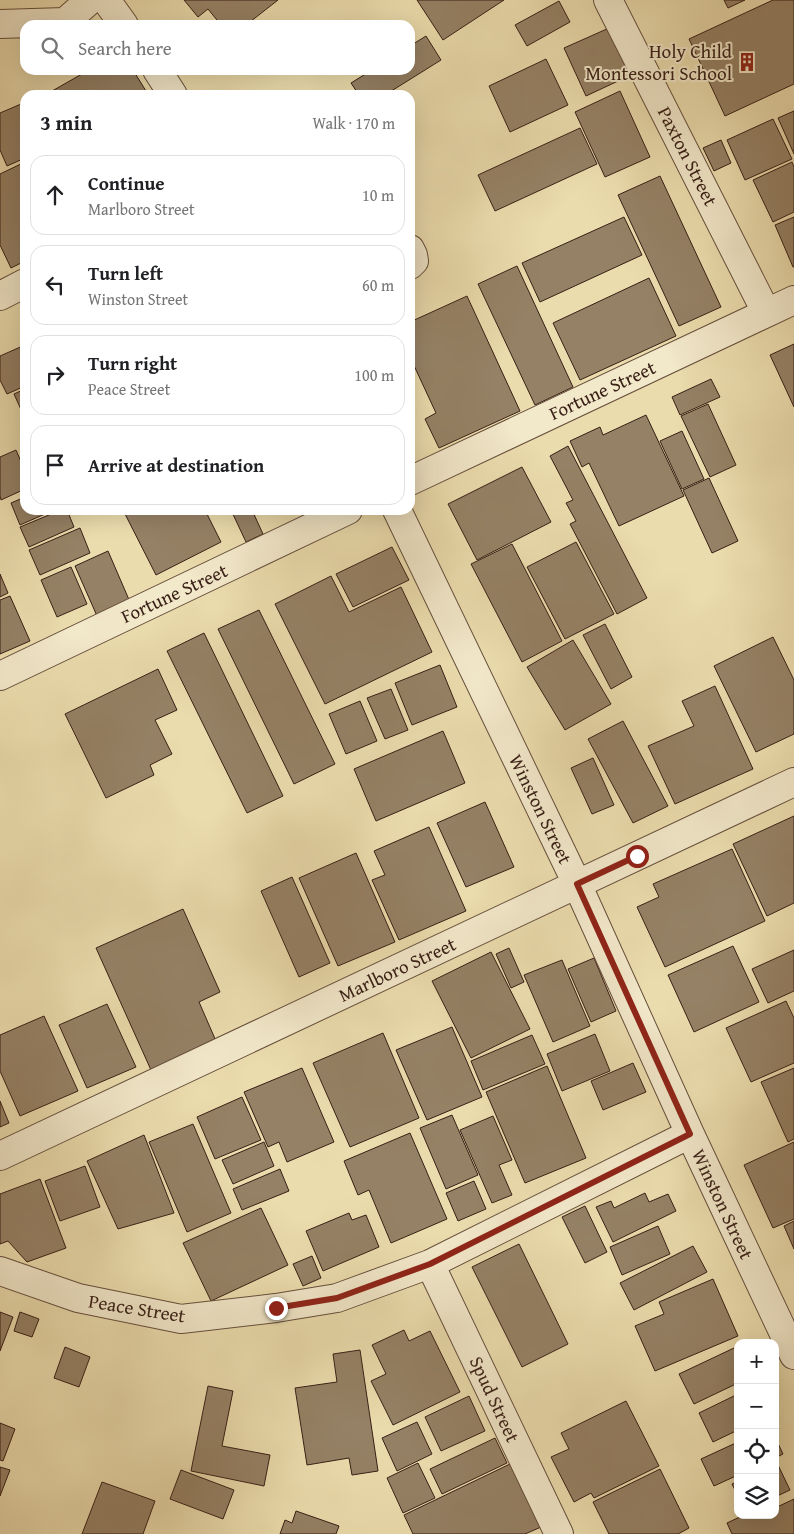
<!DOCTYPE html>
<html lang="en">
<head>
<meta charset="utf-8">
<style>
  body { margin:0; font-family:"Gentium Book Plus",serif; background:#f2f2f2; color:#202124 }
  .controls { position:absolute; right:15px; bottom:15px; display:grid; overflow:hidden; border-radius:10px; box-shadow:0 5px 20px #0002 }
  .controls button { width:45px; height:45px; display:grid; place-items:center; padding:0; border:0; border-bottom:1px solid #e0e0e0; background:#fff; color:#202124; font:25px sans-serif }
  .stop { position:absolute; width:15px; height:15px; margin:-11px; border:4px solid #8f2418; border-radius:50%; background:#fff }
  .stop.end { background:#8f2418; border-color:#fff; box-shadow:0 1px 5px #0008 }
  .list { margin:0; padding:0; list-style:none }
  h2 { display:flex; justify-content:space-between; align-items:center; height:65px; margin:0; padding:0 20px; font-size:21px }
  h2 small { font-size:16px; font-weight:400; color:#757577 }
  .list li { display:grid; grid-template-columns:32px 1fr auto; gap:15px; align-items:center; box-sizing:border-box; height:80px; margin:0 10px 10px; padding:0 10px; border:1px solid #e0e0e0; border-radius:15px }
  .list b { display:block; font-size:19px; white-space:nowrap }
  .list p { margin:0; font-size:16px; white-space:nowrap; color:#757577 }
  .list em { font-size:16px; font-style:normal; color:#757577 }
  .icon { flex:none; width:28px; height:28px; fill:none; stroke:currentColor; stroke-width:2; stroke-linecap:round; stroke-linejoin:round }
  .map { position:relative; flex:none; width:794px; height:1534px; overflow:hidden }
  .search { position:absolute; background:#fff; box-shadow:0 5px 20px #0002; left:20px; top:20px; width:395px; height:55px; display:flex; align-items:center; gap:12px; box-sizing:border-box; padding:0 18px; border-radius:15px; color:#757577; font-size:19px }
  .panel { position:absolute; background:#fff; box-shadow:0 5px 20px #0002; left:20px; top:90px; width:395px; height:425px; border-radius:15px }
  .map>svg:first-child { display:block }
</style>
</head>
<body>
<div class="map">
<svg width="794" height="1534" viewBox="0 0 794 1534">
  <rect width="100%" height="100%" fill="#ebdcad"/>
  <filter id="stains"><feTurbulence type="fractalNoise" baseFrequency=".004" numOctaves="4"/><feColorMatrix values="0 0 0 0 .2 0 0 0 0 .09 0 0 0 0 .02 0 0 0 .5 -.17"/></filter>
  <radialGradient id="worn" r=".72"><stop offset=".6" stop-color="#630" stop-opacity="0"/><stop offset="1" stop-color="#630" stop-opacity=".3"/></radialGradient>
  <!-- building -->
  <path fill="#958165" stroke="#381f16" d="M184,0h94l-32,25h-25l-13,-16 -10,8z
    M417,0h87l-61,40z
    M724,0h21l-17,8z
    M773,0h21v84l-69,32 -36,-77z
    M559,1l11,21 -43,24 -12,-21z
    M609,28l22,47 -45,21 -22,-48z
    M426,36l15,24 -56,35h-26l-8,-12 21,-13h38v-24z
    M546,59l22,46 -58,27 -21,-46z
    M89,70h44l13,21 -7,4h-94z
    M620,91l30,66 -45,20 -30,-65z
    M21,104l4,8v46l-18,8 -7,-16v-37z
    M794,111v43l-16,-36z
    M773,119l19,40 -47,21 -18,-40z
    M580,128l17,36 -102,47 -17,-36z
    M721,140l10,23 -17,8 -11,-23z
    M25,162v99l-14,7 -11,-23v-71z
    M792,162l2,5v45l-21,10 -20,-42z
    M660,176l61,131 -42,19 -61,-131z
    M624,217l18,38 -102,47 -18,-39z
    M794,217v50h-1l-18,-42z
    M517,266l56,121 -38,18 -57,-121z
    M649,278l27,58 -96,44 -27,-57z
    M467,296l53,115 -81,37 -14,-29 11,-6 -26,-56v-35z
    M794,344v63l-24,-52z
    M25,345v41l-18,8 -7,-14v-24z
    M711,379l9,18 -40,18 -8,-18z
    M25,389v24l-2,1 -9,-20z
    M708,404l28,61 -26,12 -29,-61z
    M646,415l38,81 -65,30 -30,-63 -7,4 -12,-26 30,-14 3,8z
    M682,431l22,48 -22,10 -22,-48z
    M568,446l79,152 -30,16 -47,-90 6,-3 -10,-18 7,-3 -23,-44z
    M16,450l9,21v18l-24,11 -1,-4v-39z
    M522,467l29,55 -74,38 -29,-56z
    M709,478l29,63 -26,12 -29,-63z
    M25,497v13h29l-34,15 -9,-22z
    M61,510h6l7,17 -45,20 -9,-20z
    M123,510h82l16,32 -65,33z
    M231,510h21l11,24 -17,8z
    M300,510h22l-17,8z
    M80,528l10,25 -50,22 -11,-25z
    M576,542l38,72 -49,25 -38,-72z
    M512,544l50,97 -40,21 -51,-98z
    M392,547l17,33 -56,27 -17,-33z
    M108,551l22,51 -33,14 -22,-50z
    M71,567l16,37 -30,13 -16,-37z
    M0,574l8,19 -8,4z
    M331,576l18,36 52,-25 31,65 -107,52 -50,-100z
    M10,596l20,45 -30,13v-54z
    M259,610l76,154 -41,20 -76,-155z
    M605,624l27,53 -21,12 -28,-54z
    M204,633l79,163 -36,17 -80,-162z
    M773,637l21,43v54l-38,18 -42,-86z
    M573,640l38,64 -46,26 -38,-63z
    M440,665l17,42 -45,18 -17,-42z
    M158,669l19,41 -22,10 17,34 -22,11 4,10 -48,23 -41,-84z
    M715,686l38,83 -78,35 -27,-58 46,-20 -12,-25z
    M391,689l17,41 -23,9 -18,-41z
    M360,701l17,40 -31,13 -17,-40z
    M623,721l45,85 -35,17 -45,-84z
    M443,731l22,52 -89,38 -22,-52z
    M593,758l21,47 -22,9 -21,-46z
    M485,802l29,65 -48,20 -29,-64z
    M794,816v87l-27,13 -34,-72z
    M429,827l37,84 -67,29 -27,-60 13,-5 -11,-24z
    M732,849l33,72 -100,46 -28,-60 22,-10 -6,-13z
    M356,853l39,89 -57,24 -39,-88z
    M292,877l38,86 -31,14 -38,-86z
    M183,909l37,83 -21,10 17,39 -65,29 -55,-122z
    M733,946l26,56 -65,30 -26,-57z
    M509,948l15,34 -13,6 -15,-34z
    M794,950v41l-26,12 -16,-34z
    M491,952l39,77 -59,29 -39,-77z
    M594,958l22,53 -25,11 -23,-53z
    M562,960l28,66 -37,16 -29,-67z
    M786,1001l8,17v45l-43,19 -25,-54z
    M107,1004l29,63 -49,21 -28,-63z
    M44,1016l34,75 -58,25 -20,-45v-36z
    M452,1027l30,70 -55,23 -31,-70z
    M383,1033l36,85 -69,29 -37,-84z
    M595,1034l15,37 -48,20 -15,-37z
    M532,1035l13,29 -62,26 -12,-29z
    M633,1063l13,29 -43,18 -12,-29z
    M547,1066l39,92 -61,25 -39,-91z
    M302,1068l32,74 -47,20 -8,-20 -11,5 -24,-55z
    M794,1068v71l-6,3 -27,-60z
    M242,1097l19,43 -46,19 -18,-42z
    M0,1101l9,22 -9,4z
    M452,1115l26,60 -32,14 -26,-61z
    M493,1116l19,44 -13,5 13,30 -20,8 -32,-73z
    M193,1124l38,89 -44,19 -38,-90z
    M410,1133l37,86 -56,24 -22,-53 -11,5 -14,-34z
    M144,1135l30,78 -56,16 -31,-68z
    M264,1142l10,24 -41,18 -11,-24z
    M794,1142v77l-21,9 -29,-63z
    M85,1166l15,41 -40,14 -15,-40z
    M280,1169l9,22 -47,19 -9,-21z
    M40,1179l26,69 -39,14 -19,-21 -8,3v-50z
    M474,1181l12,28 -28,12 -12,-28z
    M645,1193l4,9 19,-8 8,17 -63,31 -17,-35 15,-6 3,7z
    M585,1206l22,46 -22,11 -23,-46z
    M261,1208l27,57 -77,36 -28,-58z
    M349,1213l3,7 14,-5 13,32 -56,24 -17,-40z
    M794,1221v28l-10,-23z
    M658,1226l12,28 -48,21 -12,-28z
    M519,1244l49,100 -46,23 -50,-100z
    M693,1246l14,26 -73,38 -14,-27z
    M312,1256l9,22 -18,8 -10,-22z
    M713,1279l25,57 -83,35 -20,-45 29,-12 -5,-12z
    M0,1312l13,5 -13,34z
    M20,1312l19,7 -7,18 -18,-6z
    M404,1330l5,11 21,-10 30,61 -67,33 -22,-44 15,-7 -14,-29z
    M65,1347l25,10 -11,30 -25,-9z
    M734,1348l4,7v28l-44,21 -15,-30z
    M360,1350l18,121 -26,4 -3,-17 -42,7 -12,-77 42,-6 -4,-28z
    M208,1386l25,5 -11,55 48,9 -6,31 -73,-15z
    M738,1394v36l-25,12 -14,-29z
    M469,1396l16,35 -44,20 -16,-34z
    M626,1401l33,65 -65,32 -3,-5 -17,9 -23,-45 18,-8 -8,-16z
    M417,1422l15,32 -35,17 -15,-33z
    M0,1423l15,6 -12,32 -3,-1z
    M775,1437l8,17 -8,4z
    M495,1438l12,25 -65,31 -12,-25z
    M738,1442v33l-24,11 -13,-27z
    M418,1463l17,35 -32,15 -16,-35z
    M777,1463l13,27 -15,7v-33z
    M510,1464l31,63 -16,7h-112l-9,-19z
    M0,1467l10,3 -10,26z
    M660,1469l29,59 -11,6h-69l-16,-32z
    M181,1470l53,20 -11,29 -53,-20z
    M738,1481v15l-6,-12z
    M102,1482l53,19 -12,33h-61z
    M794,1499v35h-62l-5,-11 17,-8h9l1,2 4,-2h17v-7z
    M296,1511l43,15 -3,8h-56l5,-14 7,3z"/>
  <g fill="none" stroke-linecap="round" stroke-linejoin="round">
    <!-- minor casing -->
    <g stroke="#654e3c" stroke-width="30">
      <path id="minor" d="M106,0l18,25
        M608,0l158,312
        M0,24l65,-2 25,-22
        M157,70l16,25
        M410,249l3,6 1,6 -4,4
        M0,296l25,-13
        M410,481l384,-181
        M397,510l180,374 113,250 104,221
        M0,676l348,-166
        M0,1156l794,-374
        M430,1264l129,270
        M0,1271l78,27 103,21 95,-11 61,-10 93,-34 260,-130"/>
    </g>
    <!-- minor -->
    <use href="#minor" stroke="#f2e8ca" stroke-width="28"/>
  </g>
  <g fill="none" stroke-linecap="round" stroke-linejoin="round">
    <!-- route -->
    <path stroke="#8f2418" stroke-width="6" d="M276,1308l61,-10 93,-34 260,-130 -113,-250 60,-28"/>
  </g>
  <!-- icons -->
  <defs>
    <g id="building-bare" transform="scale(1.5)"><path d="M-4-6H4V6H1V3H-1V6H-4ZM-2.5-4.3h1.7v1.8h-1.7ZM.8-4.3h1.7v1.8H.8ZM-2.5-1h1.7V.8h-1.7ZM.8-1h1.7V.8H.8Z" fill="#8f2418" stroke="#f2e8ca" stroke-width="2.5" paint-order="stroke"/></g>
  </defs>
  <g fill-rule="evenodd">
    <use href="#building-bare" x="747" y="62"/>
  </g>
  <g text-anchor="middle" stroke-width="4" stroke-linejoin="round" paint-order="stroke">
    <!-- poi labels -->
    <g font-size="19" fill="#381f16" stroke="#f2e8ca" text-anchor="end">
      <text x="732" y="58">Holy Child<tspan x="732" dy="22">Montessori School</tspan></text>
    </g>
    <!-- street labels -->
    <g font-size="19" fill="#381f16" stroke="#f2e8ca">
      <text transform="translate(688 156) rotate(63)" y="7">Paxton Street</text>
      <text transform="translate(602 390) rotate(-25)" y="7">Fortune Street</text>
      <text transform="translate(174 593) rotate(-25)" y="7">Fortune Street</text>
      <text transform="translate(541 809) rotate(64)" y="7">Winston Street</text>
      <text transform="translate(397 969) rotate(-25)" y="7">Marlboro Street</text>
      <text transform="translate(723 1204) rotate(65)" y="7">Winston Street</text>
      <text transform="translate(137 1308) rotate(9)" y="7">Peace Street</text>
      <text transform="translate(495 1399) rotate(65)" y="7">Spud Street</text>
    </g>
  </g>
  <rect width="100%" height="100%" filter="url(#stains)"/>
  <rect width="100%" height="100%" fill="url(#worn)"/>
</svg>
<div class="controls">
<button>+</button>
<button>−</button>
<button><svg class="icon" aria-label="locate" viewBox="0 0 24 24"><circle cx="12" cy="12" r="6"/><path d="M12 2v4M12 18v4M2 12h4M18 12h4"/></svg></button>
<button><svg class="icon" aria-label="layers" viewBox="0 0 24 24"><path d="M12 4l9 5-9 5-9-5zM3 14l9 5 9-5"/></svg></button>
</div>
<div class="stop" style="left:637px;top:856px"></div>
<div class="stop end" style="left:276px;top:1308px"></div>
<div class="search"><svg class="icon" aria-label="search" viewBox="0 0 24 24"><circle cx="10" cy="10" r="6"/><path d="M15 15l6 6"/></svg>Search here</div>
<section class="panel">
<h2>3 min<small>Walk · 170 m</small></h2>
<ul class="list">
<li><svg class="icon" aria-label="ahead" viewBox="0 0 24 24"><path d="M12 20V5M6 11l6-6 6 6"/></svg><div><b>Continue</b><p>Marlboro Street</p></div><em>10 m</em></li>
<li><svg class="icon" aria-label="left" viewBox="0 0 24 24"><path d="M17 20v-9H6M10 6l-5 5 5 5"/></svg><div><b>Turn left</b><p>Winston Street</p></div><em>60 m</em></li>
<li><svg class="icon" aria-label="right" viewBox="0 0 24 24"><path d="M7 20v-9h11M14 6l5 5-5 5"/></svg><div><b>Turn right</b><p>Peace Street</p></div><em>100 m</em></li>
<li><svg class="icon" aria-label="arrive" viewBox="0 0 24 24"><path d="M6 21V4h12l-3 4 3 4H6"/></svg><div><b>Arrive at destination</b></div></li>
</ul>
</section>
</div>
</body>
</html>
